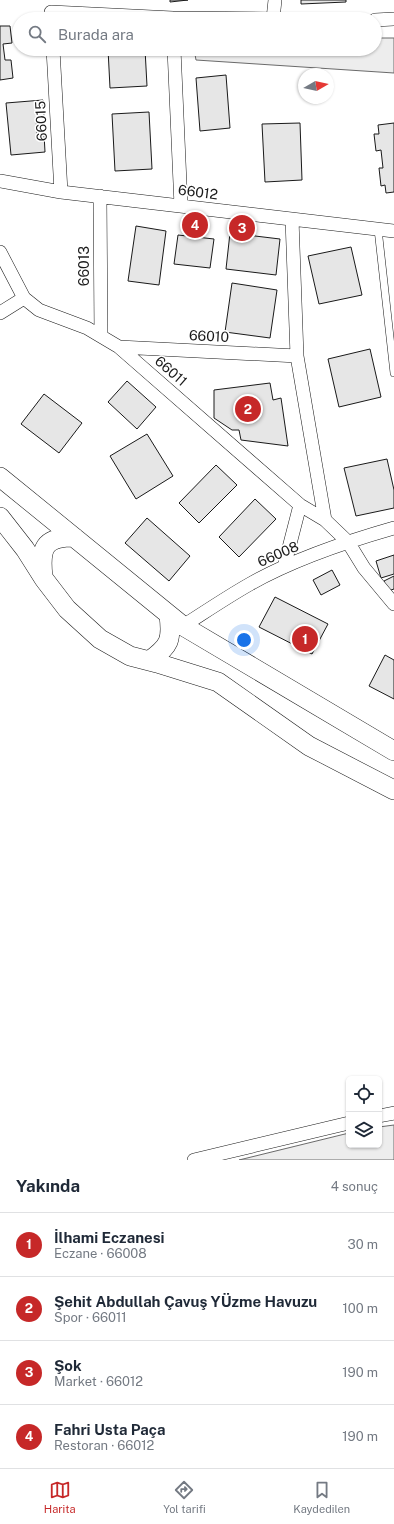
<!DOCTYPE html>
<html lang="tr">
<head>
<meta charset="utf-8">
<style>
  body { margin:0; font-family:"Public Sans",sans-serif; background:#f6f6f7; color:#1f2937 }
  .controls { position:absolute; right:12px; bottom:12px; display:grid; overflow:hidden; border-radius:6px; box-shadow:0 1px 3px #0004 }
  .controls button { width:36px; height:36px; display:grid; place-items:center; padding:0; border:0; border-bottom:1px solid #e0e1e3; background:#fff; color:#1f2937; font:20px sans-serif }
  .compass { position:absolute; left:298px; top:68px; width:36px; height:36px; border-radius:50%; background:#fff; box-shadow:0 1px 3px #0004; rotate:81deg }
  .you { position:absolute; left:244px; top:640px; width:14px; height:14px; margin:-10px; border:3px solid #fff; border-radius:50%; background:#1a73e8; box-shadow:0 0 0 6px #1a73e833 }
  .badge { display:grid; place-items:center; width:26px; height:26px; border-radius:50%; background:#c62828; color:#fff; font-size:13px; font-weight:700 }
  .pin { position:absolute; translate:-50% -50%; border:2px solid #fff; box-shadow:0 1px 4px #0006 }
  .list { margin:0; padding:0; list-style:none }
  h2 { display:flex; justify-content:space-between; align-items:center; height:52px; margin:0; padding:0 16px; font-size:17px }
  h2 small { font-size:13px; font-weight:400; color:#747a83 }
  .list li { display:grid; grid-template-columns:26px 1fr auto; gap:12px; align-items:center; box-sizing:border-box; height:64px; padding:0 16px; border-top:1px solid #e0e1e3 }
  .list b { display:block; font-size:15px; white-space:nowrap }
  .list p { margin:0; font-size:13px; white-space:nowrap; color:#747a83 }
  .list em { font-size:13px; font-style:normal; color:#747a83 }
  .icon { flex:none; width:22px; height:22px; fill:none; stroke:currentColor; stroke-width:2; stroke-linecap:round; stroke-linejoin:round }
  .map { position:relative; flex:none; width:394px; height:1160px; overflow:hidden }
  .search { position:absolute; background:#fff; box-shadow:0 1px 3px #0004; left:12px; right:12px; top:12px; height:44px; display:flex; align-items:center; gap:10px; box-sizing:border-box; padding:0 14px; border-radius:22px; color:#747a83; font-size:15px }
  .sheet { height:308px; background:#fff }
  nav { display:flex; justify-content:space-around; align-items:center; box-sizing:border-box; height:56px; border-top:1px solid #e0e1e3; background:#fff; font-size:11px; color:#747a83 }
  nav a { display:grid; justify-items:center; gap:2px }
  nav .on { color:#c62828 }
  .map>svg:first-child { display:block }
</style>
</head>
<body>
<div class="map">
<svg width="394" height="1160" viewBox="0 0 394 1160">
  <rect width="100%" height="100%" fill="#fff"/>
  <!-- built -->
  <path fill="#ededed" stroke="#6a6a6a" d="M375,38h19v35l-198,-13 -2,-11h181z
    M394,1125v35h-155l110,-27v12h30v-18z"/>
  <!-- building -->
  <path fill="#e6e6e6" stroke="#1a1a1a" d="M170,0h18l-18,2z
    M301,0h45v2l-45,2z
    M0,26h10l2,17 -9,1 2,16h6l2,18 -13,2z
    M108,49h37l2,37 -37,2z
    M226,75l4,53 -30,3 -4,-53z
    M43,100l1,17 -8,1 1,16h7l1,18 -34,3 -5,-52z
    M149,112l3,57 -37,2 -3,-57z
    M300,123l2,57 -37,2 -3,-58z
    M394,123v69l-8,1 -1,-8 -4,1 -2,-18h4l-2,-18 -5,1 -2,-17h5l-1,-9z
    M136,226l30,5 -7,54 -31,-4z
    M230,233l50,6 -4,36 -50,-6z
    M178,235l36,4 -4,29 -36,-4z
    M351,247l11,48 -43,9 -11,-48z
    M232,283l45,7 -7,48 -45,-6z
    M370,349l11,48 -42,10 -11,-48z
    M127,381l29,26 -19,22 -29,-27z
    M270,383l3,17 8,-2 7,48 -47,-6 -2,-10h-7l-18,-12v-28z
    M44,394l38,29 -23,30 -38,-29z
    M147,434l26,42 -37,23 -26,-43z
    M387,459l7,31v18l-38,8 -12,-48z
    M216,465l21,20 -38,38 -20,-20z
    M255,499l21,20 -37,38 -20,-20z
    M147,518l43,38 -21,25 -44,-38z
    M394,555v19l-13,4 -5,-17z
    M332,570l8,15 -19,10 -8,-15z
    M394,576v13l-6,2 -4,-10z
    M275,597l53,27 -16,30 -53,-27z
    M385,655l9,5v39l-25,-13z"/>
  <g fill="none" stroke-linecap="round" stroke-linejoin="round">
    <!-- lane casing -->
    <g stroke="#1a1a1a" stroke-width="8">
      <path id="lane" d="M378,229l16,144"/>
    </g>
    <!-- street casing -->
    <g stroke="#1a1a1a" stroke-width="14">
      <path id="street" d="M51,12l122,6 99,1
        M273,19l2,-19
        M375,20l19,-1
        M53,49l8,143
        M174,49l7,157
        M0,181l61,11 333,39
        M100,196l1,140
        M292,219l5,137 28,164 23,22 16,26 30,36
        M0,252l24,46 15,12 48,18 32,19 181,158 25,15
        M0,313l24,-15
        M119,347l178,9
        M284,567l16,-62
        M183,626c22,-14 44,-29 67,-42 44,-25 95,-42 144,-56
        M379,1116l15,-3
        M194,1160l155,-37"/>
    </g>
    <!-- secondary casing -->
    <g stroke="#1a1a1a" stroke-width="20">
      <path id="secondary" d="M0,477l183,149 211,125
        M0,517l25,32 19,30 23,30 33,30 30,17 27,7 61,19 91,64 85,44
        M43,577c-3,-28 0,-40 31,-40
        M149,661c21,-15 23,-21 20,-46"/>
    </g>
    <!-- lane -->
    <use href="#lane" stroke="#fff" stroke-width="7"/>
    <!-- street -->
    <use href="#street" stroke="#fff" stroke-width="13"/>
    <!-- secondary -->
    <use href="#secondary" stroke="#fff" stroke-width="19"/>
  </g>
  <g text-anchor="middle" stroke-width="3" stroke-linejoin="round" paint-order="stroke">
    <!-- street labels -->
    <g font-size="14" fill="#1a1a1a" stroke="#fff">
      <text transform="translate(41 121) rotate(-93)" y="5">66015</text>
      <text transform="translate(198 192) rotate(7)" y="5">66012</text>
      <text transform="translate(84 266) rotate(-90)" y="5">66013</text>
      <text transform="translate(209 336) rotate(3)" y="5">66010</text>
      <text transform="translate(171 371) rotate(41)" y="5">66011</text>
      <text transform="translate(278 554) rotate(-24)" y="5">66008</text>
    </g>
  </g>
</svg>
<div class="controls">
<button><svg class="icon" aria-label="locate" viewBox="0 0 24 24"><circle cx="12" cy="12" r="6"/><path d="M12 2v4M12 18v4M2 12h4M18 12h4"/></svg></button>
<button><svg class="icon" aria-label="layers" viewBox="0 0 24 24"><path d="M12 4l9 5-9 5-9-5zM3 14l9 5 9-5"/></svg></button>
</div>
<svg class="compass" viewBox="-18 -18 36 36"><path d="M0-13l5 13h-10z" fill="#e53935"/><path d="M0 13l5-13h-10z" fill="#747a83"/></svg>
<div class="you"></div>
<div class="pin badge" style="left:305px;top:639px">1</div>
<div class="pin badge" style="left:248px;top:409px">2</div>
<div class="pin badge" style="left:242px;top:228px">3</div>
<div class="pin badge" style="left:195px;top:225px">4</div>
<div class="search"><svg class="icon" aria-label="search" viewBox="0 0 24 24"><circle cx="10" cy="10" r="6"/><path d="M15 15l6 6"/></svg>Burada ara</div>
</div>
<section class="sheet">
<h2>Yakında<small>4 sonuç</small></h2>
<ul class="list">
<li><span class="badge">1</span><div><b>İlhami Eczanesi</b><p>Eczane · 66008</p></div><em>30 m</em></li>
<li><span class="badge">2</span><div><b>Şehit Abdullah Çavuş YÜzme Havuzu</b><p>Spor · 66011</p></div><em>100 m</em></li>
<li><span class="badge">3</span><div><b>Şok</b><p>Market · 66012</p></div><em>190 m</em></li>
<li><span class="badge">4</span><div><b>Fahri Usta Paça</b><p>Restoran · 66012</p></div><em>190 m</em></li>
</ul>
</section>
<nav>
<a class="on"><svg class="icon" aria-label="map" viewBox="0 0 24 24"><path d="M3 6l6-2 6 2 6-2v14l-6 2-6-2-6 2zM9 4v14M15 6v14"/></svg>Harita</a>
<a><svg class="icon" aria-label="directions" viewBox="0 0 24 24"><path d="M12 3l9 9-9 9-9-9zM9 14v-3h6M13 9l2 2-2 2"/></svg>Yol tarifi</a>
<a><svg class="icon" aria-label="saved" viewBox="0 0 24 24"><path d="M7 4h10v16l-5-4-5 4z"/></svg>Kaydedilen</a>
</nav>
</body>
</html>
